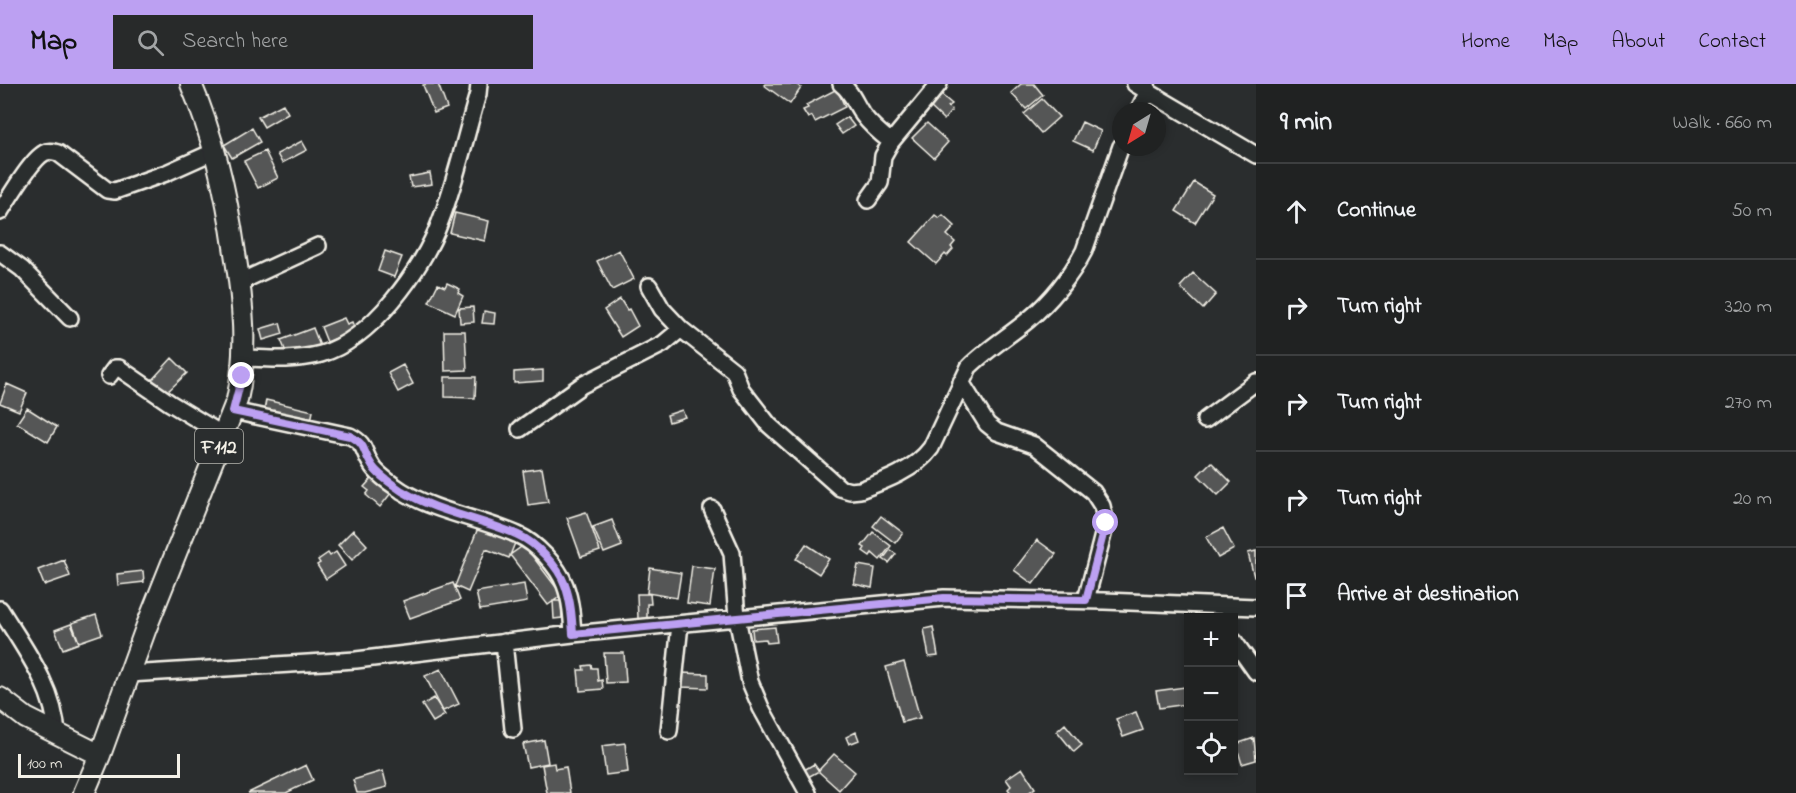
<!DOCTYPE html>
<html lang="en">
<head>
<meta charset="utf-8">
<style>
  body { margin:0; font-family:"Indie Flower",sans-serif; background:#282a2a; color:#f1f3f6 }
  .controls { position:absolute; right:18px; bottom:18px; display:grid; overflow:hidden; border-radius:0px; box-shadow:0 3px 9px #0003 }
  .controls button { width:54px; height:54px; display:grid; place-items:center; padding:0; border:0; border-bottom:2px solid #3d3f40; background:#202222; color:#f1f3f6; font:30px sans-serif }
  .compass { position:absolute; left:1112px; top:18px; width:54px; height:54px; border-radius:50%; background:#202222; box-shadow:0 3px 9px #0003; rotate:217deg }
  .scale { position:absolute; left:18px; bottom:15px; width:162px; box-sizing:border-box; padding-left:6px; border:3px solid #f4f1e8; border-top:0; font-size:16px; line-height:21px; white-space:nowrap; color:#f4f1e8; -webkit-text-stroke:4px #2a2d2e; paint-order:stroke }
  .stop { position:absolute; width:18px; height:18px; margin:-14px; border:4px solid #bca0f2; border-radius:50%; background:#fff }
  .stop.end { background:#bca0f2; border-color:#fff; box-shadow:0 2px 6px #0008 }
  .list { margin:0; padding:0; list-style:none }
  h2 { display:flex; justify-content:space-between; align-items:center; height:78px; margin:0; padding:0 24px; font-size:26px }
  h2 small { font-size:20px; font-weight:400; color:#a2a4a5 }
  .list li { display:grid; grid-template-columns:39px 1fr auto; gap:18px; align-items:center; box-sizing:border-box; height:96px; padding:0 24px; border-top:2px solid #3d3f40 }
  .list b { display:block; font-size:22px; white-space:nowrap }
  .list em { font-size:20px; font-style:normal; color:#a2a4a5 }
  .icon { flex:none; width:33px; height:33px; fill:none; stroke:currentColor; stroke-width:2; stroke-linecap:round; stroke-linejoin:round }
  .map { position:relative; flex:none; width:1256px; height:709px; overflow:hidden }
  header { display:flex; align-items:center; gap:36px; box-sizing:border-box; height:84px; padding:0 30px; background:#bca0f2; color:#111 }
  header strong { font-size:28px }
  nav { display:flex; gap:33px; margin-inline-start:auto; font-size:21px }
  .search { width:420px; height:54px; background:#282a2a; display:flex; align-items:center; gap:15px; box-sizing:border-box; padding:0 21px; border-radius:0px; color:#a2a4a5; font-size:22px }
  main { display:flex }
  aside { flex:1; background:#202222 }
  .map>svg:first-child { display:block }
</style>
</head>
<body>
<header>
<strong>Map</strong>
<div class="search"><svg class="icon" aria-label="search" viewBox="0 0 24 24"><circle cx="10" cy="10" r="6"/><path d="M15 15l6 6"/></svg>Search here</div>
<nav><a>Home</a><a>Map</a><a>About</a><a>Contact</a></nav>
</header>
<main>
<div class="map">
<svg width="1256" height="709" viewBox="0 0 1256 709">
  <rect width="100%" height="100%" fill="#2a2d2e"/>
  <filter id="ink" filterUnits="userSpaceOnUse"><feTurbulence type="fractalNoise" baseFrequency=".0167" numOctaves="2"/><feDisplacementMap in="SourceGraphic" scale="12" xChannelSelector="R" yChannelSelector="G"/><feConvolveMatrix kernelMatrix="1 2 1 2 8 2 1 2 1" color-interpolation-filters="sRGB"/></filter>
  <g filter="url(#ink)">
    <!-- building -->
    <path fill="#555756" stroke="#f4f1e8" stroke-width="1.5" d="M427,0h11l9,24 -13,5 -11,-28z
      M765,0h31l5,4 -11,16 -26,-19z
      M1021,0h13l9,11 -17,14 -15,-16z
      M837,5l8,18 -30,15 -3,-6 -4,2 -5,-8 5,-2 -2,-3z
      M939,9l13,11 -4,3 4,3 -8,10 -16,-15z
      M1042,15l17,18 -18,16 -17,-19z
      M283,20l5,9 -24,14 -6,-10z
      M847,33l7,9 -12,8 -7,-9z
      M1082,38l19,9 -8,19 -20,-9z
      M927,39l21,19 -14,16 -22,-20z
      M252,44l8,14 -28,16 -8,-13z
      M302,57l5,9 -25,13 -5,-9z
      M265,67l13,27 -20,10 -14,-27z
      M430,89l2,11 -21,3 -2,-10z
      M1194,98l19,12 -18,29 -19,-12z
      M455,129l34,8 -4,20 -35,-8z
      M935,131l4,3 4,-3 12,11 -8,9 8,7 -4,5 2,2 -6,7 -2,-2 -9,10 -25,-22z
      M619,166l15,29 -22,11 -15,-29z
      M385,167l17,6 -8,20 -16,-6z
      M1193,189l23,21 -13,15 -23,-22z
      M447,199l13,6 -2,4 5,3 -8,18 -26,-12 9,-18 7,3z
      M620,215l7,11 2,-1 9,17 -17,11 -17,-27z
      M473,223l1,15 -14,1 -1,-15z
      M484,227l11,2 -1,11 -12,-1z
      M344,234l3,6 5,-2 3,8 -28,12 -6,-15z
      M280,239l3,11 -20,6 -3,-11z
      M313,244l7,18 -32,11 -7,-17z
      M444,247h21l2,39 -22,1z
      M172,274l15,15 -23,22 -13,-14z
      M403,281l10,19 -15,8 -10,-19z
      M543,286v11l-29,2v-11z
      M445,293h31l-1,21 -30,-1z
      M7,300l20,9 -8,18 -19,-8z
      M266,316l47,11 -3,15 -47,-10z
      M27,324l30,19 -9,15 -31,-19z
      M682,326l3,7 -16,5 -2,-7z
      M1211,378l20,20 -13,13 -20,-20z
      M542,384l6,34 -20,3 -5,-34z
      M374,392l21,12 -15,19 -14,-12 3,-4 -5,-4z
      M586,428l14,39 -19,6 -14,-39z
      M881,432l22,17 -8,10 -22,-17z
      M612,436l10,26 -18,7 -11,-26z
      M478,444l37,15 -6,15 -23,-9 -18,43 -13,-6z
      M1223,444l11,21 -16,9 -12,-21z
      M353,446l14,15 -15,15 -14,-15z
      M873,448l18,14 -11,14 -8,-7 -2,3 -7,-5 2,-3 -3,-2z
      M1037,456l19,14 -23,30 -19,-14z
      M806,460l23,15 -10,15 -23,-15z
      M524,461l38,50 -14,10 -38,-50z
      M890,466l6,4 -7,9 -6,-4z
      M1256,467v25l-2,1 -6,-24z
      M336,468l9,14 -19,13 -9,-14 3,-2 -2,-3 10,-7 2,3z
      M64,476l6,16 -26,9 -6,-15z
      M858,481l17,3 -3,20 -18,-4z
      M692,482l23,3 -5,37 -23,-3z
      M650,484l31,5 -4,25 -30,-5z
      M143,487l1,11 -26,3 -1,-11z
      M453,499l7,17 -50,18 -7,-17z
      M524,500l3,18 -47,8 -4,-18z
      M637,510h13l1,10h-4v14l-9,1z
      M553,517h8l1,17 -8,1z
      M96,531l6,19 -23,8 -7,-19z
      M71,540l8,19 -16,6 -8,-19z
      M775,543l2,15 -10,1 -1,-4 -13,1 -1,-11z
      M933,543l5,29 -9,1 -5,-28z
      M604,569h20l2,29 -20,1z
      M904,578l16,56 -18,4 -16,-55z
      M591,581l1,3h5l1,13 4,-1 1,9 -23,2 -2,-21h6l-1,-4z
      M441,585l18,35 -16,7 -18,-35z
      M681,589l27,1v14l-27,-1z
      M1185,603l2,17 -28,4 -3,-17z
      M434,614l11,17 -12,7 -11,-17z
      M1136,628l7,18 -20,7 -7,-18z
      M1065,640l17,21 -8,7 -17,-21z
      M856,648l3,8 -10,4 -3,-7z
      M1254,654l2,22 -14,4 -6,-20z
      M544,656l4,23 -20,4 -5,-23z
      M625,659l3,29 -22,3 -4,-29z
      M834,670l21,18 -16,18 -21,-19z
      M554,679l1,6 11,-2 4,26h-23l-5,-28z
      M814,680l5,7 -11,6 -4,-7z
      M306,681l7,15 -27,13h-38z
      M1022,684l13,20 -7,5h-17l-3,-4 3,-3 -5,-7z
      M383,687l4,16 -22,6h-8l-4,-13z"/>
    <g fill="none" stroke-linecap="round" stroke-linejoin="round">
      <!-- minor casing -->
      <g stroke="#f4f1e8" stroke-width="20">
        <path id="minor" d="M841,0c11,8 14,20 22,31 8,11 18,19 28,27
          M1135,0l121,71
          M1138,27l10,-20 -1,-7
          M868,116l12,-17 3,-27 8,-14 48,-58
          M0,128c9,-14 31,-52 44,-59 5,-3 10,-1 14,0l49,37 8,1 51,-18 49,-22
          M0,169l22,16 48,49
          M240,198l78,-36
          M649,202l13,23 19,20 53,42 7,18 28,36 71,63 10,3 10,-1c25,-9 55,-20 71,-42l38,-81c18,-18 40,-31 59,-47 22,-18 43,-44 56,-69l37,-105
          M244,274c26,1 51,3 77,-4 50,-14 102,-85 119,-132 16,-41 25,-85 38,-128l1,-10
          M109,292l6,-8h4l51,35 53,32
          M961,298l26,42 10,8 37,13 59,47 9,14 4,17 -20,77
          M233,327l117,25c17,9 12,14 21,28 6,11 21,20 31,27 36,22 78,27 116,44 18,8 40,31 47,50 6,16 7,33 8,49
          M1205,336l51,-38
          M520,345l62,-44 81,-41 18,-15
          M712,425l20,44 5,65 13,64 11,26 47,85
          M0,525c24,39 55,79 57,126
          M1234,557l22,31
          M504,558l9,87
          M129,590l227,-14 217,-26 371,-36 160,3 152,6
          M669,647l11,-107"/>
      </g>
      <!-- major casing -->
      <g stroke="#f4f1e8" stroke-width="24">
        <path id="major" d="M0,614l26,20 74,37
          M84,709l16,-38 46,-127 91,-228c11,-49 6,-98 -2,-147 -8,-58 -21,-115 -44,-169"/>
      </g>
      <!-- minor -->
      <use href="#minor" stroke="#2a2d2e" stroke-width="15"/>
      <!-- major -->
      <use href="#major" stroke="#2a2d2e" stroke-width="20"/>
    </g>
  </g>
  <g fill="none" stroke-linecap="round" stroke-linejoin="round" filter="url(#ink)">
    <!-- route -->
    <path stroke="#bca0f2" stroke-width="8" d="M242,292l-9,35 117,25c17,9 12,14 21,28 6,11 21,20 31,27 37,22 78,27 116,44 18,8 40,31 47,50 6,16 7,33 8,49l371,-36 142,2 20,-77"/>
  </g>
  <g text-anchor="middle" stroke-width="6" stroke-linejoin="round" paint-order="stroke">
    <!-- shield labels -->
    <rect fill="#2a2d2e" stroke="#b7b6b0" stroke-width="1.5" x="195" y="345" width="48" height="34" rx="4.5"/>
    <g font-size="20" font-weight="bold" fill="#f4f1e8">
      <text x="219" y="369">F112</text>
    </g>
  </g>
</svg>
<div class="controls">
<button>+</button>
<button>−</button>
<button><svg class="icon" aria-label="locate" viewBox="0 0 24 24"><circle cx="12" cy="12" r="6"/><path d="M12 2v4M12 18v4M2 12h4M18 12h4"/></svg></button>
</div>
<svg class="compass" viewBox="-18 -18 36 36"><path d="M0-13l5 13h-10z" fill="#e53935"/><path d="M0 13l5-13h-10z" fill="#a2a4a5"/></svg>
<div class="scale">100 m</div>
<div class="stop" style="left:1106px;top:439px"></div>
<div class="stop end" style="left:242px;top:292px"></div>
</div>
<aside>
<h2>9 min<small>Walk · 660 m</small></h2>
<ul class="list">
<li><svg class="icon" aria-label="ahead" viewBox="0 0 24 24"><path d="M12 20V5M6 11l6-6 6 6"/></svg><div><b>Continue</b></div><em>50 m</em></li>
<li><svg class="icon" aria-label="right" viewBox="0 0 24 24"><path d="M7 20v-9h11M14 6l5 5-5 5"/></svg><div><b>Turn right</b></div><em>320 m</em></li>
<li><svg class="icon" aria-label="right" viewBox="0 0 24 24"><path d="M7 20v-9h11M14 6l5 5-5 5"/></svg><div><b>Turn right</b></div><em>270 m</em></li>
<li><svg class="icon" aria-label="right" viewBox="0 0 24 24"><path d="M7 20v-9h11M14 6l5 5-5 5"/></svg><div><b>Turn right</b></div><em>20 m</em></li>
<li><svg class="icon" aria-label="arrive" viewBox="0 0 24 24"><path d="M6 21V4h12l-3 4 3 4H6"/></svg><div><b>Arrive at destination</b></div></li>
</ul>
</aside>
</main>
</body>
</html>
